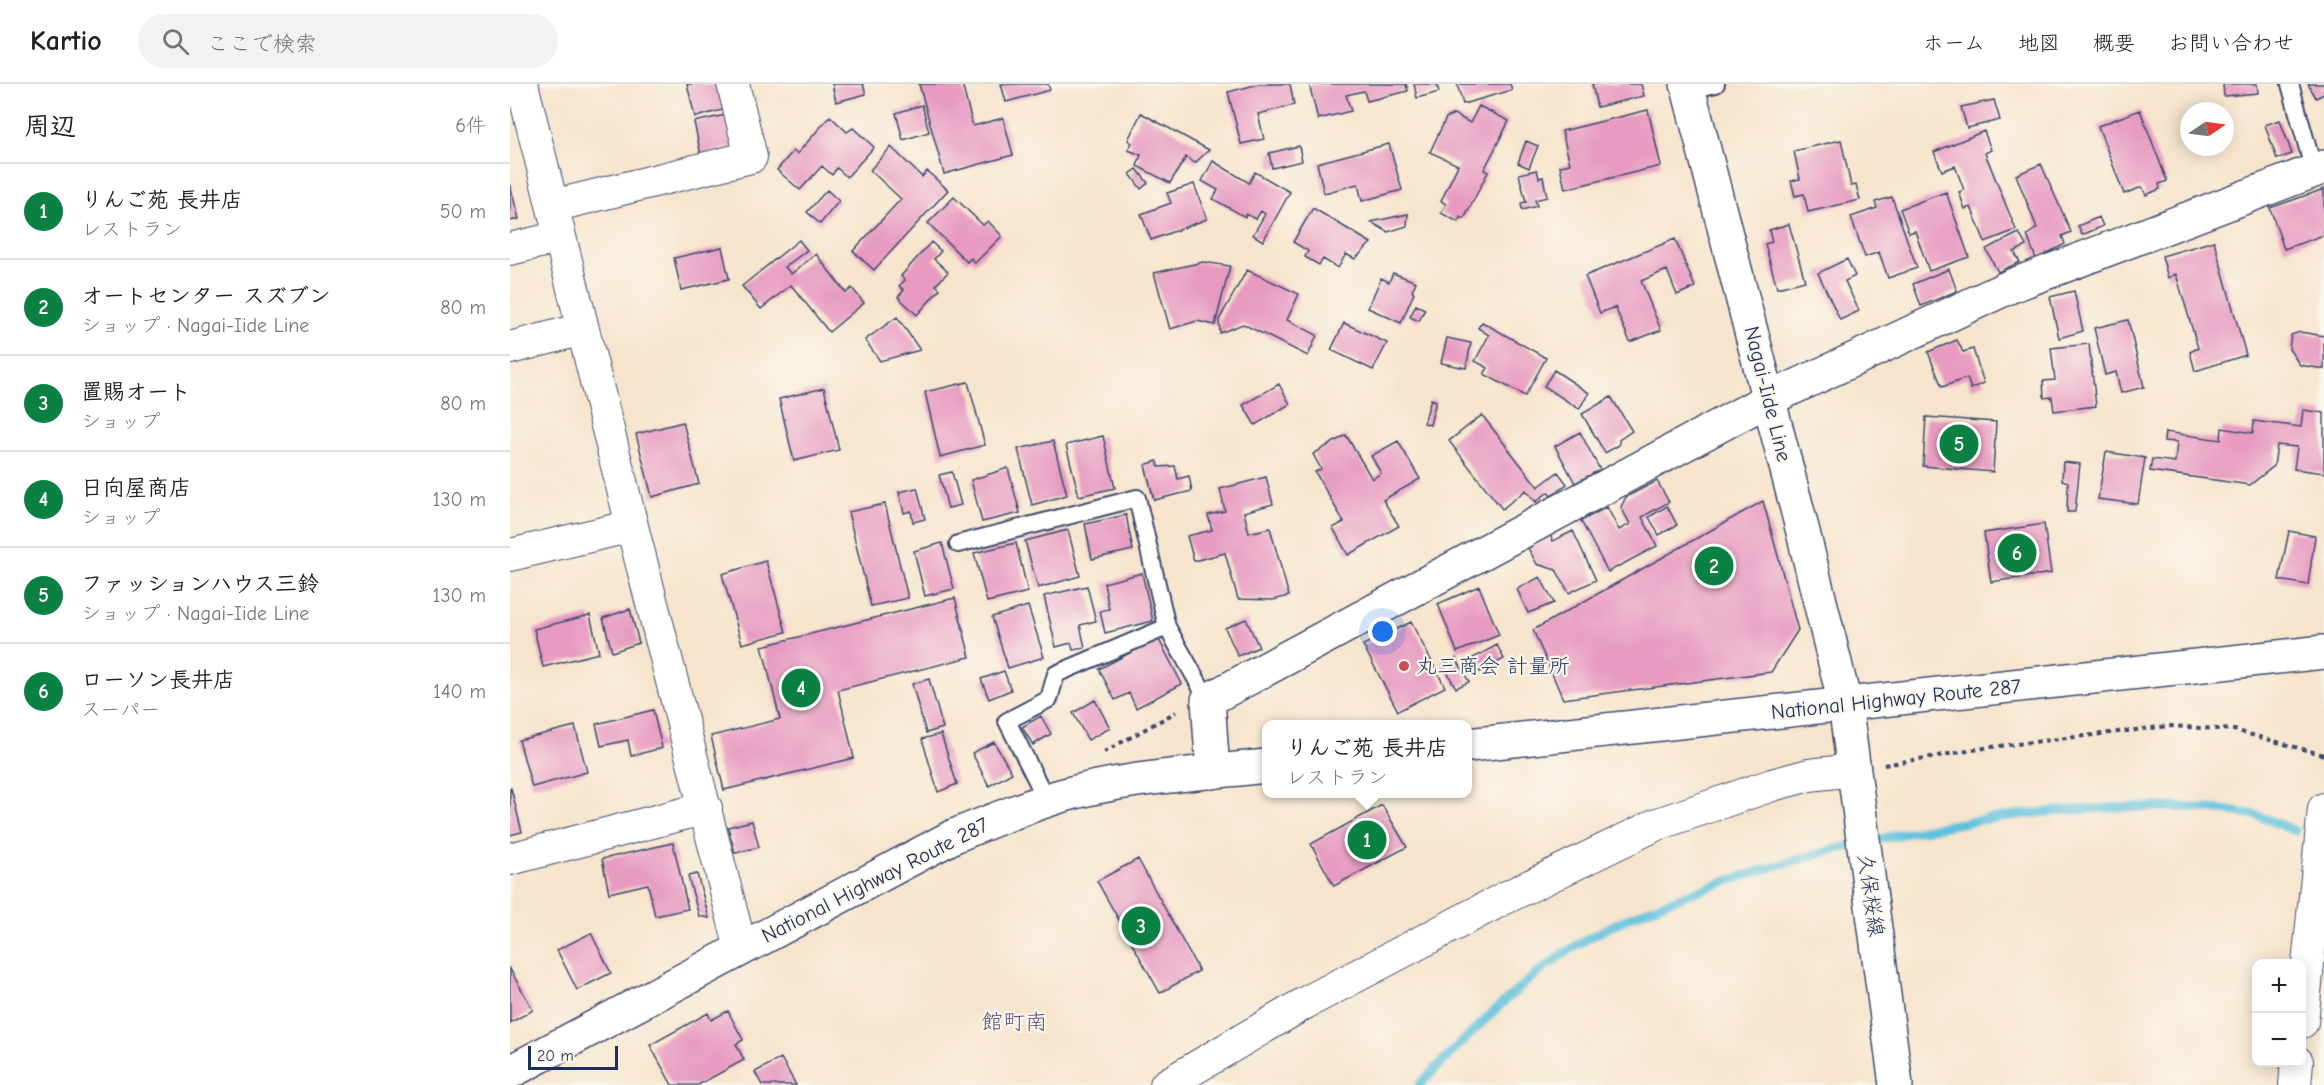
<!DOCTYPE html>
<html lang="ja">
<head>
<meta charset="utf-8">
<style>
  body { margin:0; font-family:"Comic Neue","Klee One",sans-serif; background:#f2f2f2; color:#202124 }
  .controls { position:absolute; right:18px; bottom:18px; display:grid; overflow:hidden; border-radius:12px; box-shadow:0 3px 15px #0003 }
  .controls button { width:54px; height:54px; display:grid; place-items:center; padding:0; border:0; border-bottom:2px solid #e0e0e0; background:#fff; color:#202124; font:30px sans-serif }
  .compass { position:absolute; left:1670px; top:18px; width:54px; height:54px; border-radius:50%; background:#fff; box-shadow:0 3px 15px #0003; rotate:77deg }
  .scale { position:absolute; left:18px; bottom:15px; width:90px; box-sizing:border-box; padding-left:6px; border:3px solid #1b2f5e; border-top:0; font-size:16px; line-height:21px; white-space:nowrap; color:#1b2f5e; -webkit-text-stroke:4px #fbf7ec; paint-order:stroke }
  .you { position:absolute; left:873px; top:548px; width:21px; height:21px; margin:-15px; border:4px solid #fff; border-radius:50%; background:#1a73e8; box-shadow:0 0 0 9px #1a73e833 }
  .badge { display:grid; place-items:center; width:39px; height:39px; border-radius:50%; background:#0b8043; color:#fff; font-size:20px; font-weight:700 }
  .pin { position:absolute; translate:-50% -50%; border:3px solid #fff; box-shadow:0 2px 6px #0006 }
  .popup { position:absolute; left:752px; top:636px; width:210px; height:78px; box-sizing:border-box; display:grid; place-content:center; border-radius:12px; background:#fff; filter:drop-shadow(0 2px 4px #0005); font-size:20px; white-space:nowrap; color:#757577 }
  .popup b { font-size:22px; color:#202124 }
  .popup::after { content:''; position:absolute; left:50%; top:100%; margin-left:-12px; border:12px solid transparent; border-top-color:#fff }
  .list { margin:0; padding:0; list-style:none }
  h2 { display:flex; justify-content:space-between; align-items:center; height:78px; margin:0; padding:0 24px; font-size:26px }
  h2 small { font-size:20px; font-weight:400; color:#757577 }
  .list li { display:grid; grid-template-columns:39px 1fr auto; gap:18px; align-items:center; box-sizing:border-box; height:96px; padding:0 24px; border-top:2px solid #e0e0e0 }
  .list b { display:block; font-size:22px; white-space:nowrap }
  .list p { margin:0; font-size:20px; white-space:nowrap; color:#757577 }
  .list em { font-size:20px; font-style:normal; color:#757577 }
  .icon { flex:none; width:33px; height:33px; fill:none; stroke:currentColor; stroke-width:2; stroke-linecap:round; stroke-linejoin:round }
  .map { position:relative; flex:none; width:1814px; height:1001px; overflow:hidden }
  header { display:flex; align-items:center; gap:36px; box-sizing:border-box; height:84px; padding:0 30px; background:#fff; border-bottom:2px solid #e0e0e0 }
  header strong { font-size:28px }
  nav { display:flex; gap:33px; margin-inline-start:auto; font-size:21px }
  .search { width:420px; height:54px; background:#f2f2f2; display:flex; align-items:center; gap:15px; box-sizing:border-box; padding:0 21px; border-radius:33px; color:#757577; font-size:22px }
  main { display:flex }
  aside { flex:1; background:#fff }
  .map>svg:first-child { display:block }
</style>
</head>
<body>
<header>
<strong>Kartio</strong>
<div class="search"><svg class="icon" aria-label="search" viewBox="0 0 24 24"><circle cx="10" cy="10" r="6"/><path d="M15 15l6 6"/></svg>ここで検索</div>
<nav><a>ホーム</a><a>地図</a><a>概要</a><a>お問い合わせ</a></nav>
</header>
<main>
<aside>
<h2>周辺<small>6件</small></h2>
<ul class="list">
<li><span class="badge">1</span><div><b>りんご苑 長井店</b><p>レストラン</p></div><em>50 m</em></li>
<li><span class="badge">2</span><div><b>オートセンター スズブン</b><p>ショップ · Nagai-Iide Line</p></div><em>80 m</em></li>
<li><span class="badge">3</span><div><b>置賜オート</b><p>ショップ</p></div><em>80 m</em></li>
<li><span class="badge">4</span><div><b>日向屋商店</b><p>ショップ</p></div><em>130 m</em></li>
<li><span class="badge">5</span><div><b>ファッションハウス三鈴</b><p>ショップ · Nagai-Iide Line</p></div><em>130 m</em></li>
<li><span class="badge">6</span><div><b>ローソン長井店</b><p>スーパー</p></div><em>140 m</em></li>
</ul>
</aside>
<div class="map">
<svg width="1814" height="1001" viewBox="0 0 1814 1001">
  <rect width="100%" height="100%" fill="#fbf7ec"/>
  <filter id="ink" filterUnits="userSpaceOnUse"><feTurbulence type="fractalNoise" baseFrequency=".0167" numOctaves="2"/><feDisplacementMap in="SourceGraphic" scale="12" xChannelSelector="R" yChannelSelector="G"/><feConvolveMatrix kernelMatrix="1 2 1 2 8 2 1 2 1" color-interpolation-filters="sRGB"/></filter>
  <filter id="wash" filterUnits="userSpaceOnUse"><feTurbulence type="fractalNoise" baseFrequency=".008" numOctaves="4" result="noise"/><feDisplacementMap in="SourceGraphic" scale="24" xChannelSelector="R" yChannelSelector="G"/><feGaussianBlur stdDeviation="1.35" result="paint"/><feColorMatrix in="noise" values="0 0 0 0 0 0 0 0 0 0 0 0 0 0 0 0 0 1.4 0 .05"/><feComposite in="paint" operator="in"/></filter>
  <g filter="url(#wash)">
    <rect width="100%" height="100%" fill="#f6e4cc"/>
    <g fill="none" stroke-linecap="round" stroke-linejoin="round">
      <!-- stream -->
      <path stroke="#5ec1dc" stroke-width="9" d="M909,1001c50,-49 98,-102 158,-140 50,-31 107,-50 163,-68 119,-38 242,-64 367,-69 49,-2 95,-2 143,6 15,2 31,12 45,17"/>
    </g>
    <g id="blocks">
      <!-- building -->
      <path fill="#e79bc1" d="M177,0h37l6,24 -35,9z
        M322,0h31l3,10 -30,8z
        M409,0h43l11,42 30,-8 10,37 -69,19z
        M491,0h47l2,6 -44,12z
        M749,0h31l4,21 -36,9 6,25 -23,5 -13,-52z
        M799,0h97l2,7 -41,10 -3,-10 -18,4 5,16 -33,8z
        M904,0h23l2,8 -22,6z
        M947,0h53l2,6 -49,14z
        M1082,0h49l3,12 -47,11z
        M1713,0h34l1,9 -34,3z
        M1798,0h16v10l-8,4z
        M1484,16l6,20 -33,8 -6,-21z
        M412,21l7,27 -26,8 -7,-27z
        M969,22l30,15 -25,49 4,2 -24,47 -4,-2 -2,5 -17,-9 5,-9 -5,-3 17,-36 -28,-13 16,-34 8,-4 16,9z
        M1138,26l13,56 -96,23 -5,-23 10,-2 -8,-33z
        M1630,26l27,71 -8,3 1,5 -14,6 -4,-8 -18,7 -26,-68z
        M631,29l68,37 -14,13 -9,-6 -16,26 -33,-17 4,-11 -13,-5 4,-7 -4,-3z
        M220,30l8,32 -37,9 -7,-33z
        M320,32l17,16 6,-4 21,19 -27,30 -10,-9 -5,7 -10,-9 -22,24 -23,-20 16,-19 4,3z
        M1770,36l12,34 -15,5 -12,-34z
        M1474,47l7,19 -6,3 31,77 -31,12 -14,-35 -6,2 -6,-17 5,-2 -9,-24 -13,5 -8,-19z
        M1331,56l10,46 5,-1 4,15 -52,12 -4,-18 -9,2 -4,-15 9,-2 -6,-28z
        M1016,57l12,5 -9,22 -11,-5z
        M879,60l13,46 -40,11 -4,-17 -34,9 -7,-30z
        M789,62l3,15 -30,7 -3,-15z
        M381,63l31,30 5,-6 21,19 -74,80 -21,-19 48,-52 -31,-29z
        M703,77l36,22 6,-11 35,20 -27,49 -10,-6 12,-21 -4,-3 -5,8 -10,-5 -1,3 -32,-18 5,-9 -16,-9z
        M1531,80l30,68 -9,4 3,8 -29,15 -9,-24 10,-7 -21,-53z
        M627,85l11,14 -7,6 -11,-15z
        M1027,86l2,8 4,-1 4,20 -12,3 2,6 -15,4 -1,-7 5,-1 -7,-28z
        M684,100l13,35 -56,21 -10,-26 30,-11 -4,-10z
        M0,101l9,34 -9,2z
        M1814,105v46l-40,14 -14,-41z
        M317,106l12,11 -19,23 -13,-12z
        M1436,108l23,65 -40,14 -14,-40 -6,2 -9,-24z
        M444,113l29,28 5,-4 14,15 -27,27 -4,-5 -4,4 -39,-39z
        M1382,113l25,71 -29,10 -9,-26 -14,5 -14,-40 26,-9 -2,-6z
        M803,124l58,35 -16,16 -9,-5 -8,14 -15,-9 -4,6 -14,-8 3,-6 -15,-9z
        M898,130l-1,12 -19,6 -17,-10z
        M1589,133l4,9 -21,9 -4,-9z
        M1279,140l16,57 -28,7 -12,-44 7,-2 -3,-12z
        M1509,149l7,13 -12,6 6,10 -22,10 -12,-23z
        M1165,155l20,48 -18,8 -10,-25 -26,11 20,49 -31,12 -15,-35 -15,6 -15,-37z
        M289,156l8,10 -22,17 6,7 25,-20 30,39 6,-5 12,15 -35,29 -38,-47 -30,24 -19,-23z
        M1704,157l32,114 -51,16 -5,-19 8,-4 -22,-74 -8,4 -6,-22z
        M421,158l10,9 -7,8 14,13 -12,13 4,4 -23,26 -19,-18 6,-7 -5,-4 6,-6 -4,-4z
        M212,163l7,32 -48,11 -7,-32z
        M1337,175l8,17 -10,5 14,30 -19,9 -22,-47z
        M693,178l27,4 -15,59 -18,-4 -27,8 -16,-56z
        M1439,185l8,22 -36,15 -8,-22z
        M737,186l52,24 -12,26 30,15 -9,21 -65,-32 -23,9 -1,-13z
        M883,189l23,9 -4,9 2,2 -13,30 -33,-15 13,-30 8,4z
        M1564,207l9,40 -24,7 -9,-41z
        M906,221l9,4 -6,12 -9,-4z
        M387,233l23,33 -40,11 -15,-21z
        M1618,236l16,67 -23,6 -5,-21 -11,3 -11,-47z
        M972,238l64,36 -21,38 -41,-22 4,-6 -13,-7 14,-26 -11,-7z
        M834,239l43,20 -14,27 -42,-20z
        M1790,248l24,4v33l-24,-4 -11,-16 2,-14z
        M937,254l24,5 -5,25 -25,-5z
        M1447,256l6,12 10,-3 11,34 -13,6 -4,-11 -25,9 -14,-35z
        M1579,260l7,62 -42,5 -2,-14 -8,1 -1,-17 12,-1 -4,-32z
        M1044,286l35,23 -10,16 -35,-23z
        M458,298l17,63 -45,12 -15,-65z
        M769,300l11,20 -35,21 -12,-20z
        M314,304l15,62 -45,11 -15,-62z
        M1101,313l21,34 -13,9v5l-14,8 -23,-39z
        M921,315l5,2 -6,24 -6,-2z
        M1793,326l21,3v60l-30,-4 3,-22 -20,-2 -3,21 -24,19 -100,-14 2,-12 23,3 2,-20 -13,-1 1,-9 56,8 1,-12 31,5 1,-12 47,6z
        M972,331l56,72 20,-15 9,12 -16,12 -3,-4 -12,10 -10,-12 -24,19 -53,-68z
        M1416,333l70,5 -3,50 -70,-6z
        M173,338l16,62 -47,13 -16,-63z
        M1070,348l20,38 -25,13 -20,-37z
        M836,351l26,44 9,-6 -10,-17 27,-15 22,38 -37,21 16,26 -51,29 -15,-27 11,-6 -29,-50 6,-3 -8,-15z
        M593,352l12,52 -36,8 -13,-51z
        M543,357l14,54 -35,10 -14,-56z
        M1596,368l39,6 -7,46 -40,-5z
        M647,377l2,6 16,-1 3,13 11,-3 3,15 -38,9 -9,-35z
        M1553,378l17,2 -5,48h-8l1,-30 -6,-2z
        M498,384l12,45 -38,9 -11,-42z
        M442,388l9,33 -13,3 -9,-33z
        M756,393l7,27 -29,8 5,21 21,-5 19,68 -16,4 -35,-1 -13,-46 -31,8 -7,-25 25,-6 -4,-15 17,-4 -5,-22z
        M1147,397l12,21 -27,15 15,29 -49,26 -27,-51 26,-14 12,23 11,-6 -9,-17 5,-10z
        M407,404l8,31 -12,3 -2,-11 -7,2 -5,-21z
        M1253,417l35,129 -27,42 -208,27 -30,-69z
        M375,420l23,94 -37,8 -23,-94z
        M1157,422l10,19 -18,10 -10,-18z
        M616,431l7,35 -41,9 -7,-35z
        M1534,440l7,49 -60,9 -7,-49z
        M558,446l12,46 -42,12 -13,-47z
        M1063,447l23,49 -27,13 -13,-23 -19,-6 -9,-16 22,-13 3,6z
        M1779,447l26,5 -7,49 -29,-5z
        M432,459l12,46 -29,7 -11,-45z
        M506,459l12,49 -41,10 -13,-49z
        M256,477l20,71 -44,12 -20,-70z
        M632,489l11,48 -48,12 -5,-22 9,-2 -5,-26z
        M1030,493l14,26 -26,10 -11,-24z
        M577,502l9,35 -16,4 5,23 -12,2 -2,-7 -15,4 -12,-51z
        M969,502l20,49 -42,17 -19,-48z
        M445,514l15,59 -132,33 16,68 -130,32 -13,-54 69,-17 -18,-73z
        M518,522l16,51 -36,11 -16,-51z
        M120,525l9,34 -27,9 -9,-34z
        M80,531l9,38 -56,14 -9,-38z
        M736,535l13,28 -21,9 -13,-28z
        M901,538l34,65 -47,24 -35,-66z
        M648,554l24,46 -46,24 -7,-15 -14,7 -16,-31z
        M987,561l7,14 -24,13 -7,-14z
        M946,574l13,24 -13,6 -13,-23z
        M494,587l7,19 -22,9 -8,-20z
        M419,595l14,49 -17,5 -14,-49z
        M585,616l15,28 -22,12 -15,-27z
        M143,626l9,38 -31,8 -3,-16 -27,6 -5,-22z
        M531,632l10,18 -18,11 -11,-18z
        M65,642l12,46 -55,15 -13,-47z
        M431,650l16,50 -19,8 -16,-53z
        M484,658l18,31 -23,13 -17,-33z
        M1,704l11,44 -12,3v-46z
        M872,721l25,42 -73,39 -23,-42z
        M242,737l7,26 -24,6 -7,-26z
        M163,759l15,66 -33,7 -7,-32 -39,9 -7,-34z
        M628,775l61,112 -39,22 -63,-112z
        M187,790l12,44 -10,-2 -11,-40z
        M81,849l20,40 -34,17 -20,-40z
        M0,885l23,41 -23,13z
        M218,927l15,29 -7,4 8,16 -46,25h-26l-22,-40 58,-32 3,7z
        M271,974l15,27h-34l-7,-13z"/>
    </g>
  </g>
  <g filter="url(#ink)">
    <use href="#blocks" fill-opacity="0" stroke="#3c4a6e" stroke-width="1.5"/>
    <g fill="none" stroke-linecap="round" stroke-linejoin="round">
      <!-- lane casing -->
      <g stroke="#3c4a6e" stroke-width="20">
        <path id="lane" d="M1780,0l24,87
          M1179,6l27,-6
          M448,460l179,-46 30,129 41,73
          M537,717l-40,-80 42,-22 7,-25 111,-47"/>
      </g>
      <!-- street casing -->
      <g stroke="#3c4a6e" stroke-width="34">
        <path id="street" d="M12,0l110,442 109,423
          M43,122l198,-49 -18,-73
          M0,165l50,-12
          M0,264l73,-19
          M0,471l122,-29
          M0,775l196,-51
          M1792,938l22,-213
          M656,1001l139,-82 196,-103 154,-75 117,-40 37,-10 45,-5
          M1785,1001l2,-23"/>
      </g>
      <!-- secondary casing -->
      <g stroke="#3c4a6e" stroke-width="36">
        <path id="secondary" d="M1335,620l51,381
          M703,688l-5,-72 561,-301 242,-113 313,-119"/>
      </g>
      <!-- primary casing -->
      <g stroke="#3c4a6e" stroke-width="36">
        <path id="primary" d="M1177,0l116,448 42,172"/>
      </g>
      <!-- highway casing -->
      <g stroke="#3c4a6e" stroke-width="36">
        <path id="highway" d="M958,661l856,-93
          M0,988l444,-236c34,-14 68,-28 103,-39 67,-20 140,-23 209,-31"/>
      </g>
      <!-- path -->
      <path stroke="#3c4a6e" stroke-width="4" stroke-dasharray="4.5 4.5" stroke-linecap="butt" d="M594,668l72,-40
        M1374,681l107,-18 178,-21 65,4 90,25"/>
      <!-- lane -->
      <use href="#lane" stroke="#fff" stroke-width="16"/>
      <!-- street -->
      <use href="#street" stroke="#fff" stroke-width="32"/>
      <!-- secondary -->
      <use href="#secondary" stroke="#fff" stroke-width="33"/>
      <!-- primary -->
      <use href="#primary" stroke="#fff" stroke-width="33"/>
      <!-- highway -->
      <use href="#highway" stroke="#fff" stroke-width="33"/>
    </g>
  </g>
  <!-- markers -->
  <circle fill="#d1495b" stroke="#fbf7ec" stroke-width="2" cx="894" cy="582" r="6"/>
  <g text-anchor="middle" stroke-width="4.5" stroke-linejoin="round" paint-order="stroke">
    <!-- street labels -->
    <g font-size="21" fill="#1b2f5e" stroke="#fbf7ec">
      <text transform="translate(1258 310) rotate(76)" y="7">Nagai-Iide Line</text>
      <text transform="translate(1386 615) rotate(-6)" y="7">National Highway Route 287</text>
      <text transform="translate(365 796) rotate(-27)" y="7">National Highway Route 287</text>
      <text transform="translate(1361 811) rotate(82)" y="7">久保桜線</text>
    </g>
    <!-- poi labels -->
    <g font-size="21" fill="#1b2f5e" stroke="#fbf7ec" text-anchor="start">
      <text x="906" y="589">丸三商会 計量所</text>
    </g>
    <!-- neighbourhood labels -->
    <g font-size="22" fill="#625581" stroke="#fbf7ec">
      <text x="504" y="945">館町南</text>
    </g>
  </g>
</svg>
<div class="controls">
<button>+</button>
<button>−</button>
</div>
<svg class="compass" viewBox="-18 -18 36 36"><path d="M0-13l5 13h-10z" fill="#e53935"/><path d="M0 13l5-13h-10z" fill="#757577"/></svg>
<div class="scale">20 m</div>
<div class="you"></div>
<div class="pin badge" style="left:857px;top:756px">1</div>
<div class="popup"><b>りんご苑 長井店</b>レストラン</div>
<div class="pin badge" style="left:1204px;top:482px">2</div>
<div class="pin badge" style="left:631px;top:842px">3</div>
<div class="pin badge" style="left:291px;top:604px">4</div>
<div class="pin badge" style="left:1449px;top:360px">5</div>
<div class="pin badge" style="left:1507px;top:469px">6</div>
</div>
</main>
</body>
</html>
